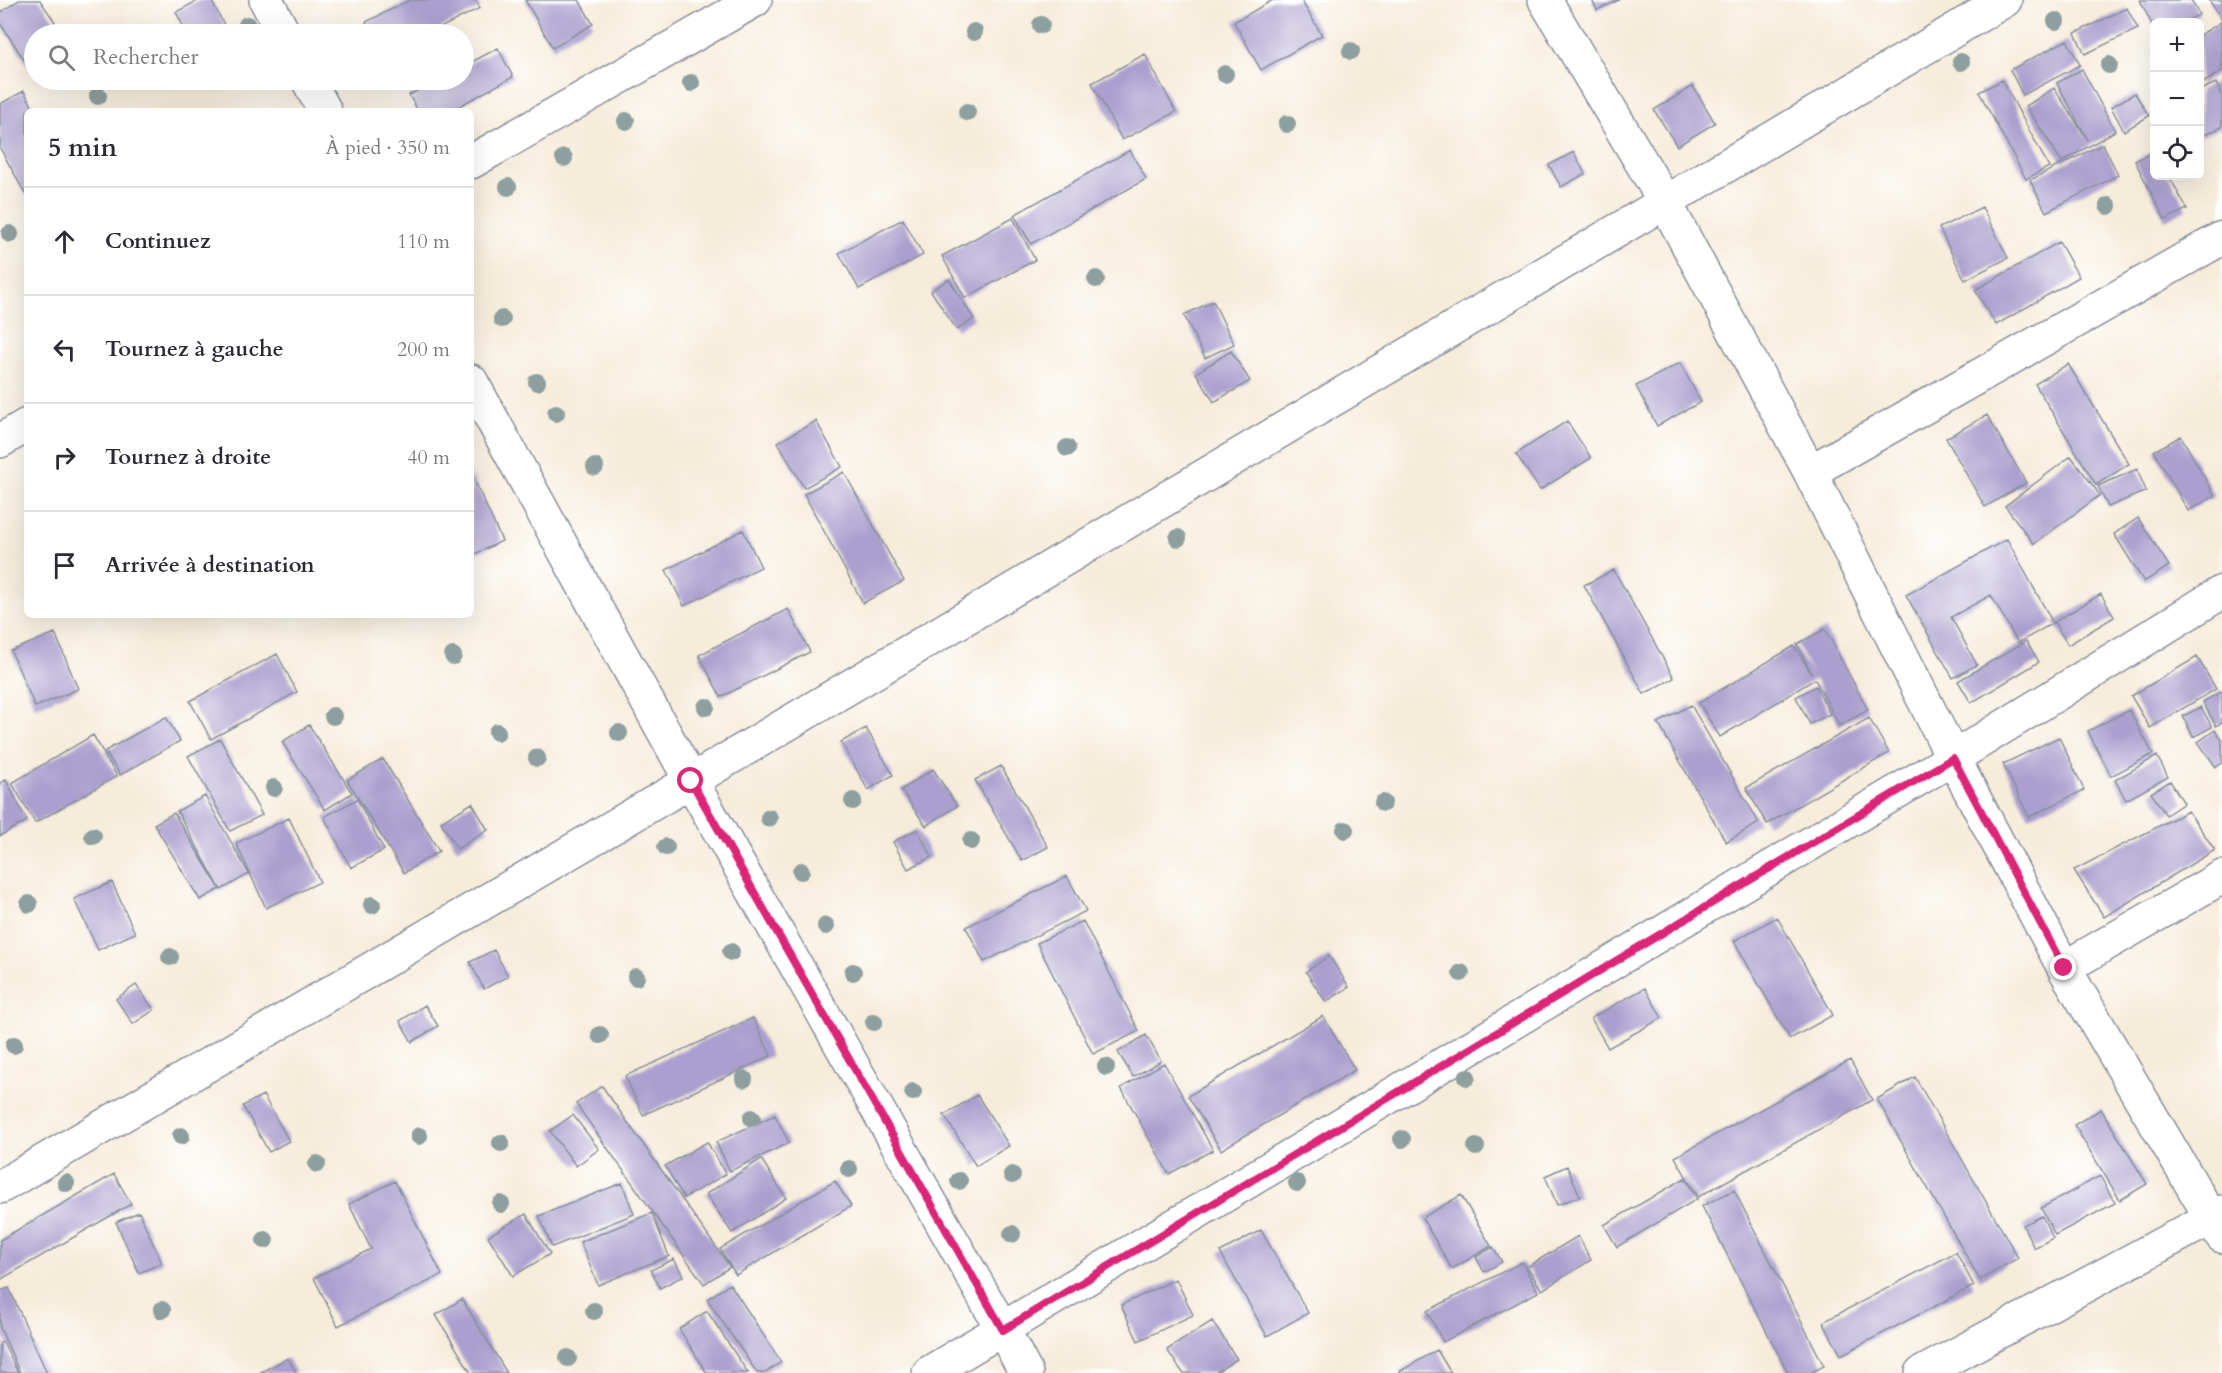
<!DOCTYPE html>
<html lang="fr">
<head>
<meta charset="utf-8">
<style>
  body { margin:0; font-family:Cardo,serif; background:#f7f7f7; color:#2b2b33 }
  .controls { position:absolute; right:18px; top:18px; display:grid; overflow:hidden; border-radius:9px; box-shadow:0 6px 24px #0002 }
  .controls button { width:54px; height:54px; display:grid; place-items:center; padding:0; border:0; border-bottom:2px solid #e1e1e2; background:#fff; color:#2b2b33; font:30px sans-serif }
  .stop { position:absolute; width:18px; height:18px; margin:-14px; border:4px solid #db2777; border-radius:50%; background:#fff }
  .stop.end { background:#db2777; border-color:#fff; box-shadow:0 2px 6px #0008 }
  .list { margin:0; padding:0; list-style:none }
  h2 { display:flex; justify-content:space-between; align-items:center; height:78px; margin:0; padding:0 24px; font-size:26px }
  h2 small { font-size:20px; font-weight:400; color:#7c7c81 }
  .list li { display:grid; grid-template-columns:39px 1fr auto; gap:18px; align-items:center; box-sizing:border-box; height:108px; padding:0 24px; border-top:2px solid #e1e1e2 }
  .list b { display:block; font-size:22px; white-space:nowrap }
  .list em { font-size:20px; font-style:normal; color:#7c7c81 }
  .icon { flex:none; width:33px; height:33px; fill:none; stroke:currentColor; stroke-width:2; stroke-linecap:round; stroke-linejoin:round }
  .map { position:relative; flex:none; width:2222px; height:1373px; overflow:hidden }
  .search { position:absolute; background:#fff; box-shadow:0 6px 24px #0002; left:24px; top:24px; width:450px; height:66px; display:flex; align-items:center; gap:15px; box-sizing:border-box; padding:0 21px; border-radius:33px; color:#7c7c81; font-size:22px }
  .panel { position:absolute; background:#fff; box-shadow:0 6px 24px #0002; left:24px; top:108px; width:450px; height:510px; border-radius:9px }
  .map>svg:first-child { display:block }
</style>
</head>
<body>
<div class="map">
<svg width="2222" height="1373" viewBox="0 0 2222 1373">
  <rect width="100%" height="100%" fill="#fff"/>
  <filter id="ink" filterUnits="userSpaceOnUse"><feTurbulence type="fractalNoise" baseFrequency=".0167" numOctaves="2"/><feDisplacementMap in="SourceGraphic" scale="12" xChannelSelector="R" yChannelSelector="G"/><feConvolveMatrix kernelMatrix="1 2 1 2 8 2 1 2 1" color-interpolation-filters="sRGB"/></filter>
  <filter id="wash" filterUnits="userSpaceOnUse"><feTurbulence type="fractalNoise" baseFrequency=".008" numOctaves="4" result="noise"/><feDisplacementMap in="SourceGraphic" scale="24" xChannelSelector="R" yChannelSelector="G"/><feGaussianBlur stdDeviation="1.35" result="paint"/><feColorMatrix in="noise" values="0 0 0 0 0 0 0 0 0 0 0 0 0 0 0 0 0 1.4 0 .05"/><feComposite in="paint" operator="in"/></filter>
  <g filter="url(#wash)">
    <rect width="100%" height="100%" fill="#f6ecda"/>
    <g id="blocks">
      <!-- building -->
      <path fill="#aa9fce" d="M19,0h21l23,34h-29v41l-34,-52v-10z
        M199,0h12l18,34h-42l-11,-22z
        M410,0h66l4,8 -52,26h-56l-6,-12z
        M525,0h54l14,24 -40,24z
        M1273,0h28l21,35 -61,35 -27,-48z
        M1592,0h27l-22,10z
        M2140,0h51l8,15 -15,7h-30v7z
        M2209,0h13v20z
        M2127,8l11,21 -53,25 -10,-21z
        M2221,22l1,49 -22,14v-50z
        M2067,40l13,25 -57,30 -13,-25z
        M498,48l15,29 -63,34h-32l-9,-16 29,-15h26v-14z
        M1145,54l31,58 -54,28 -30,-57z
        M2082,69l33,62 -53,31 -36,-56 28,-18 34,52 -31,-57z
        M2002,80l47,87 -23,12 -47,-87z
        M2216,83l6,13v31l-22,10v-47z
        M1693,86l22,37 -38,23 -23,-36z
        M24,91l11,20h-8v86l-27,-49v-44z
        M2135,93l14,23 -25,15 -13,-24z
        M2103,144l15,31 -72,37 -16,-32z
        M1130,150l16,29 -115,65 -17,-29z
        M2154,151v25h15l18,33 -22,11 -30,-59z
        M1574,152l11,22 -24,13 -12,-22z
        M1982,207l26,51 -43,22 -26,-52z
        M1013,218l22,42 -70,38 -23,-42z
        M903,219l20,36 -64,34 -20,-36z
        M2059,242l20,35 -83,48 -21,-35z
        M949,279l25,40 -17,11 -26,-39z
        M1213,301l21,43 -29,14 -21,-43z
        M1231,351l19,30 -36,21 -18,-29z
        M1680,363l21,39 -44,24 -21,-40z
        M2068,364l61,100 -33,21 -61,-101z
        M1987,415l39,68 -41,24 -39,-69z
        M816,421l26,46 -38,21 -26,-46z
        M1567,421l24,37 -51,32 -24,-36z
        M2181,436l34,60 -27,15 -34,-60z
        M2071,456l29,39 -66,49 -29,-38z
        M2137,469l9,22 -38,16 -10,-21z
        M844,472l60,109 -41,22 -59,-109z
        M471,473l31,68 -31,15z
        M2138,518l31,48 -25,16 -30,-48z
        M743,530l18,37 -77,39 -18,-36z
        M2007,539l46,84 -35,20 -27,-48 -40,22 26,48 -24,13 -47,-83z
        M1614,570l60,108 -30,16 -60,-109z
        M2101,594l13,23 -46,28 -14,-23z
        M788,609l22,43 -89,45 -22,-42z
        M1825,629l43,81 -29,16 -24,-47 -95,58 -21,-34 95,-57 18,28 -15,-30z
        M55,633l23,56 -43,18 -24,-56z
        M2026,641l13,21 -68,41 -13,-22z
        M277,654l20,38 -86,47 -21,-38z
        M2197,657l19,32 -66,39 -19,-32z
        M1816,686l14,28 -20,10 -14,-27z
        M2222,691v31l-6,4 -13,-24z
        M1691,705l68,118 -33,19 -68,-119z
        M2201,707l11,20 -19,10 -10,-21z
        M2129,710l24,44 -42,22 -23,-45z
        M166,717l14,24 -60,34 -15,-24z
        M1869,718l20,35 -122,71 -21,-36z
        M309,725l43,68 -27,17 -43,-68z
        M866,728l27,47 -25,15 -27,-48z
        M2215,730l7,10v23l-6,4 -18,-25z
        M93,735l24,41 -82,47 -23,-40z
        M2059,737l25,53 -55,27 -26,-53z
        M220,739l42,76 -32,16 -42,-75z
        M2157,756l11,21 -42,23 -11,-20z
        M383,759l56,92 -35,22 -57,-93z
        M1001,766l47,81 -26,14 -47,-81z
        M933,769l24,37 -31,20 -25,-36z
        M6,780l21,41 -27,15v-53z
        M2170,781l14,22 -18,12 -15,-22z
        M205,796l44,78 -28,16 -44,-79z
        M357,799l27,51 -33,18 -27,-51z
        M472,803l16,27 -31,19 -16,-27z
        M2188,811l27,39 -111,67 -30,-47z
        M174,813l46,76 -20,11 -46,-76z
        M289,818l31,64 -54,26 -30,-65z
        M917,829l15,28 -24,12 -15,-27z
        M1067,876l19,35 -102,51 -18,-35z
        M112,882l23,51 -37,17 -24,-51z
        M1777,917l56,98 -43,24 -56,-98z
        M1083,921l56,110 -46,23 -56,-111z
        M494,950l14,26 -24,13 -14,-27z
        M1329,956l20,31 -23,15 -20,-30z
        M136,985l18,25 -21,14 -17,-25z
        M1645,988l17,30 -54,30 -17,-30z
        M425,1005l13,21 -26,16 -12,-21z
        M1323,1016l32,54 -134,80 -33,-54z
        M753,1018l18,38 -128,59 -18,-39z
        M1146,1035l15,26 -28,16 -15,-25z
        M1850,1060l22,40 -174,97 -23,-40z
        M1164,1063l49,87 -44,24 -48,-86z
        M1915,1077l103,181 -38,22 -103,-181z
        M602,1086l128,181 -26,17 -128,-180z
        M263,1095l26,46 -20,11 -26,-46z
        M977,1095l32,51 -33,20 -32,-51z
        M2101,1109l46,75 -27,16 -46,-75z
        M573,1115l26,34 -23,17 -26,-35z
        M775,1115l14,28 -59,28 -14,-29z
        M707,1142l19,32 -42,24 -19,-32z
        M761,1159l25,39 -54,35 -26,-39z
        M1567,1166l13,30 -23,9 -12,-29z
        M114,1174l17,30 -131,76v-40z
        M2100,1176l15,27 -60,32 -14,-27z
        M1685,1178l12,21 -80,48 -13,-22z
        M395,1181l47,94 -104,51 -24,-48 57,-29 -22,-45z
        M835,1181l16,25 -115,69 -16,-26z
        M622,1183l12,31 -82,33 -13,-31z
        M1734,1190l90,176 -14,7h-22l-86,-167z
        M1461,1195l30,51 -39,23 -30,-51z
        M139,1212l23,51 -23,10 -23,-51z
        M652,1213l17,43 -71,29 -18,-43z
        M526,1214l24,40 -37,22 -25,-40z
        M2042,1216l11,22 -19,10 -11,-23z
        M1261,1230l47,83 -41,23 -47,-84z
        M1578,1236l13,24 -49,30 -15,-23z
        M1493,1247l9,15 -18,10 -8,-15z
        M1956,1252l18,34 -133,69 -18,-33z
        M674,1259l9,17 -23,12 -9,-18z
        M1522,1262l16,30 -95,50 -16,-31z
        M1176,1279l17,36 -55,26 -17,-36z
        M730,1284l51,78 -16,11h-8l-50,-74z
        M9,1288l38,85h-27l-20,-45v-37z
        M462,1299l45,74h-36l-35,-58z
        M707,1311l41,62h-41l-28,-44z
        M1212,1321l25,38 -22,14h-32l-16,-23z
        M3,1342l15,31h-18v-30z
        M1437,1350l14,23h-54z
        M288,1358l8,15h-37z"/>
    </g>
  </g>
  <g filter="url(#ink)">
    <use href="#blocks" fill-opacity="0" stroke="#888e9c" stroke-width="1.5"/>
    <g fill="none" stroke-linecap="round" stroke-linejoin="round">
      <!-- street casing -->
      <g stroke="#888e9c" stroke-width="36">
        <path id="street" d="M266,0l18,34
          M1545,0l120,202 145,270 143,286 111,210 158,268
          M308,80l17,31
          M471,162l284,-162
          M471,381l220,400 312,549 23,43
          M0,441l27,-16
          M1810,472l412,-234
          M2064,968l158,-91
          M0,1187l691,-406 1314,-781
          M929,1373l1024,-615 269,-166
          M1922,1373l300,-161"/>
      </g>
      <!-- street -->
      <use href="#street" stroke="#fff" stroke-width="33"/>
    </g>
    <!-- trees -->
    <g fill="#8e9f9f">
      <circle cx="2056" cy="21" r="9"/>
      <circle cx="247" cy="25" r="9"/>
      <circle cx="1041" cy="25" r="9"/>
      <circle cx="974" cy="32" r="9"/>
      <circle cx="1351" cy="51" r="9"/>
      <circle cx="1961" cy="62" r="9"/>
      <circle cx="2109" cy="65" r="9"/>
      <circle cx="1225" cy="74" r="9"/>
      <circle cx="691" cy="83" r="9"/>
      <circle cx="98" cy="96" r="9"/>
      <circle cx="967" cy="112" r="9"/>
      <circle cx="626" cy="121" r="9"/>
      <circle cx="1287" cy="124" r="9"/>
      <circle cx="564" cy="158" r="9"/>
      <circle cx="508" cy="187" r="9"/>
      <circle cx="2108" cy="206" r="9"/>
      <circle cx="10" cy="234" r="9"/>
      <circle cx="1096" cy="279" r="9"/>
      <circle cx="502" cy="319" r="9"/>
      <circle cx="537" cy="382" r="9"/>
      <circle cx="556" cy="413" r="9"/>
      <circle cx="1067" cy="448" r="9"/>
      <circle cx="595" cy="467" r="9"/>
      <circle cx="1178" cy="538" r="9"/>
      <circle cx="453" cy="656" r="9"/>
      <circle cx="706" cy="707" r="9"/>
      <circle cx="333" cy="716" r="9"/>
      <circle cx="497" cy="732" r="9"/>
      <circle cx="619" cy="733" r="9"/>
      <circle cx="537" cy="758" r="9"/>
      <circle cx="274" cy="788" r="9"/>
      <circle cx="853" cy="801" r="9"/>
      <circle cx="1383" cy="803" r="9"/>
      <circle cx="769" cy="818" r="9"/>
      <circle cx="1345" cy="830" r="9"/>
      <circle cx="93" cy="836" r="9"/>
      <circle cx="971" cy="841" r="9"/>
      <circle cx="666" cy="847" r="9"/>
      <circle cx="801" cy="871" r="9"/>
      <circle cx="29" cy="904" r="9"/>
      <circle cx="372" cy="905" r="9"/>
      <circle cx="826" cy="926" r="9"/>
      <circle cx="731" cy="952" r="9"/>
      <circle cx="170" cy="957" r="9"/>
      <circle cx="853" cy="972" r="9"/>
      <circle cx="1461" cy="973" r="9"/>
      <circle cx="636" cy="977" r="9"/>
      <circle cx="874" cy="1022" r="9"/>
      <circle cx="600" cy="1035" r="9"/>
      <circle cx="14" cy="1045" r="9"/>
      <circle cx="1106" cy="1067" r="9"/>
      <circle cx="1467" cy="1077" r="9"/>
      <circle cx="744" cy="1079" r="9"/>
      <circle cx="913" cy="1092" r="9"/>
      <circle cx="752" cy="1118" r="9"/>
      <circle cx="181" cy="1136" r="9"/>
      <circle cx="419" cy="1136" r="9"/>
      <circle cx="1402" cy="1139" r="9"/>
      <circle cx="501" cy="1143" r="9"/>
      <circle cx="1476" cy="1147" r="9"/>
      <circle cx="317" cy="1164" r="9"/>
      <circle cx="849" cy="1169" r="9"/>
      <circle cx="1012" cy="1175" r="9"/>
      <circle cx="959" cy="1181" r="9"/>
      <circle cx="66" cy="1183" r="9"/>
      <circle cx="1297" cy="1183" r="9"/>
      <circle cx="501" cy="1204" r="9"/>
      <circle cx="1012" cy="1234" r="9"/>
      <circle cx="265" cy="1240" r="9"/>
      <circle cx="162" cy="1310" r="9"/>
      <circle cx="594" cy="1311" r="9"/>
      <circle cx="568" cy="1358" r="9"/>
    </g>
  </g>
  <g fill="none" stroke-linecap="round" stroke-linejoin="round" filter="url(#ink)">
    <!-- route -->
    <path stroke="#db2777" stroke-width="8" d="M691,781l312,549 950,-572 111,210"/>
  </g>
</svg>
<div class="controls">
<button>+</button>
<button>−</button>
<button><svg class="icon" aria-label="locate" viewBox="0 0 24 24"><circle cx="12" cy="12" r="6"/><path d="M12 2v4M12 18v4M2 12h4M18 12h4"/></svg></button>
</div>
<div class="stop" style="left:691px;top:781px"></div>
<div class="stop end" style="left:2064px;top:968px"></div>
<div class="search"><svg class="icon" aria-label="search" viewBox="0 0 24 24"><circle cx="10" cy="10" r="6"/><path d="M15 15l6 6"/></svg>Rechercher</div>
<section class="panel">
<h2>5 min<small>À pied · 350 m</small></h2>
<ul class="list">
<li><svg class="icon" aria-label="ahead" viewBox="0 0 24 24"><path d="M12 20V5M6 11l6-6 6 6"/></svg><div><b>Continuez</b></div><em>110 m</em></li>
<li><svg class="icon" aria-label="left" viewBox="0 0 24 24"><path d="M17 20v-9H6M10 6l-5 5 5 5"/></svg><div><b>Tournez à gauche</b></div><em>200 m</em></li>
<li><svg class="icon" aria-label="right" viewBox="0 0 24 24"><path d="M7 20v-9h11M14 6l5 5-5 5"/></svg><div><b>Tournez à droite</b></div><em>40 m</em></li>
<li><svg class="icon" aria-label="arrive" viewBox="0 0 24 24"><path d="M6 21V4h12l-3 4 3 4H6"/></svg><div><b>Arrivée à destination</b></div></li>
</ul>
</section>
</div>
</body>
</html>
